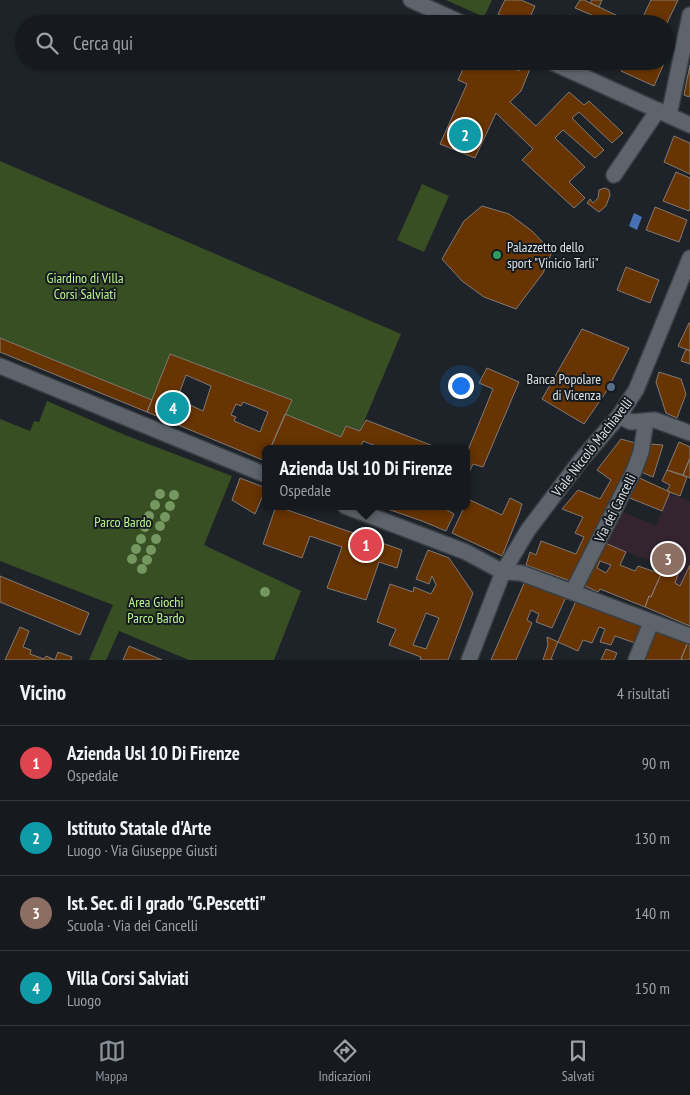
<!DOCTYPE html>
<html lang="it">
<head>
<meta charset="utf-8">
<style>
  body { margin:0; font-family:"PT Sans Narrow",sans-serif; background:#1f2328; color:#f1f3f6 }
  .you { position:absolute; left:460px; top:385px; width:18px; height:18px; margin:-12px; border:4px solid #fff; border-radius:50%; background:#1a73e8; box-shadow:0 0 0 8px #1a73e833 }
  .badge { display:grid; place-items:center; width:32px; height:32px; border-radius:50%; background:#8c9099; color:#fff; font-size:16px; font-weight:700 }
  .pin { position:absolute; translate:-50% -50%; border:2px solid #fff; box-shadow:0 1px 5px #0006 }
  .popup { position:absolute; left:262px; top:445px; width:208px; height:65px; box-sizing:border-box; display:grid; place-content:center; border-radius:8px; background:#161a1f; filter:drop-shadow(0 1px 4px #0005); font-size:16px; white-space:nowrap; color:#9ea1a4 }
  .popup b { font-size:19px; color:#f1f3f6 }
  .popup::after { content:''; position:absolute; left:50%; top:100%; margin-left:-10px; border:10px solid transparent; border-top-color:#161a1f }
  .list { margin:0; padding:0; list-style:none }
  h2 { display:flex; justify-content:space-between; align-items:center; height:65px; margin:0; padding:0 20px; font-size:21px }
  h2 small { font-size:16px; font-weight:400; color:#9ea1a4 }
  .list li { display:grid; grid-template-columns:32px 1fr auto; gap:15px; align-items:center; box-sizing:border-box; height:75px; padding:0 20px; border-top:1px solid #35383d }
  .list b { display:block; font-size:19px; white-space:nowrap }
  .list p { margin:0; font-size:16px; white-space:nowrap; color:#9ea1a4 }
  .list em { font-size:16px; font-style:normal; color:#9ea1a4 }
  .icon { flex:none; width:28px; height:28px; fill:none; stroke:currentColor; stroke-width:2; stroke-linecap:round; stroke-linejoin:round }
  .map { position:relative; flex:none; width:690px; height:660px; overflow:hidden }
  .search { position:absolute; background:#161a1f; box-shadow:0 1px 4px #0004; left:15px; right:15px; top:15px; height:55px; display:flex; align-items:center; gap:12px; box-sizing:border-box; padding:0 18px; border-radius:28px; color:#9ea1a4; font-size:19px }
  .sheet { height:365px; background:#161a1f }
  nav { display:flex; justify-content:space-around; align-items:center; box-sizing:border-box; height:70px; border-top:1px solid #35383d; background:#161a1f; font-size:14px; color:#9ea1a4 }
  nav a { display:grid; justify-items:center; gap:2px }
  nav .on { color:#8c9099 }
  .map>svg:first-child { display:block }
</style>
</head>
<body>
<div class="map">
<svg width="690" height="660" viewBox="0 0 690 660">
  <rect width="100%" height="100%" fill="#1d2329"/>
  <!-- education -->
  <path fill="#33242f" d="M669,494l21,7v125l-45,-19 13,-25 6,-15 -61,-25 16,-32 37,16z"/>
  <!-- green -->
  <path fill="#374f22" d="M446,0h46l-8,17z
    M0,161l401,173 -41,97 -13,-5 -6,11 -56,-23 7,-14 -122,-45 -18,45 -152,-62z
    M422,184l27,12 -25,56 -27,-12z
    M47,401l78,34 107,41 -28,69 97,46 -27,69h-85l-70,-29 -13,29h-17l24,-55 -113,-44v-142l30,12 4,-10 5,1z"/>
  <!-- water -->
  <path fill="#4770b5" d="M634,213l8,4 -5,13 -8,-4z"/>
  <!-- building -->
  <path fill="#683401" stroke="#837a74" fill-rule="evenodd" d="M505,0h16l14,6 -8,18h-8l-21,-10z
    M580,0h4l51,24h-22l-38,-16z
    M592,0h10l-3,7 -9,-4z
    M651,0h27l-12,25v-1h-14l-10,-5z
    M556,15l20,9h-24z
    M666,38l6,3 -3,6 -3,-1z
    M455,61h43l21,10 4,-10 9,3 -11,27 -11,11 26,24 33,-34 15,13 5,-4 34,32 -11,10 -33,-31 -7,6 32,32 -9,8 -32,-28 -8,8 30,29 -16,15 16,16 -11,10 -52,-48 11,-11 -37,-36 -21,45 -35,-14 27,-60 -9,-4 5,-11 -10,-4z
    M594,61h21l-4,8z
    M625,61h40l-11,25 -33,-15z
    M690,65v30l-1,2 -5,-2z
    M674,136l16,7v31l-26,-12z
    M676,172l14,6v30l-1,3 -26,-10z
    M605,188l4,2 1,5 -4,11 -7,6 -12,-9 3,-4 3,4 5,-5 1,-8z
    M482,206l27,8 23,17 20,21 -9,21 -27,36 -32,-12 -22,-16 -20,-22 22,-38z
    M655,207l32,13 -8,22 -33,-12z
    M626,267l33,13 -9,23 -33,-13z
    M689,323h1v28l-12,-5z
    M582,329l47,19 -23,44 -22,32 -42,-25z
    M0,338l152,62 -5,12 -147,-60z
    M686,349l4,2v13l-9,-3z
    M170,354l122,46 -22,49h-4l-1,12 -118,-49zM186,375l25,11 -8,25 -26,-12zM243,402l25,10 -8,20 -26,-11 2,-4 -5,-2 5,-11 5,2z
    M487,368l32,14 -36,85 -10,-3 -7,15v-24l27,-66 -14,-6z
    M659,372l22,7 5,15 -9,24 -11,-5 -10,-31z
    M285,414l56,23 5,-11 14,5 6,-11 75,29h-58l-20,-8 -3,8h-90z
    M621,439l18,5 -66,138 -47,-17 4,-13 6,3 5,-14 35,13 8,-17 -9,-4 8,-16 -21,-8 16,-19 22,9 11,-19 -14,-10z
    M679,442l11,5v11l-7,17 -16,-5z
    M650,444l13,1 -10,32 -12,-5z
    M690,458v20l-7,-3z
    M667,470l20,7 -7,19 -13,-5 3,-6 -8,-4z
    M635,476l35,16 -8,19 -37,-15z
    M240,478l26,10 -11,26 -23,-14z
    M510,498l12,6 -3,10 -17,42 -50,-23 16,-34 34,16z
    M276,506l126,44 -5,18 -18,-6 -13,38 -39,-12 15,-41 -32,-11 -8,22 -39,-14z
    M379,506h61l14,8 -8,17 -24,-10z
    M603,542l23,10 -6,13 15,6 3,-5 23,8 -10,23 -2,-1 -4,11 -45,-18 -2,3 -15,-7zM600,561l11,4 -5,8 -9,-5z
    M428,550l21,8 24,35 -25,67h-28l1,-3 -32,-12 7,-16 -19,-7 13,-38 23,8 1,-5 17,7 5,-9 -4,-9 -3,8 -13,-5zM426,613l13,5 -13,31 -13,-4z
    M666,562l14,6 -5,15 5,3 10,-21v61l-45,-19 4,-11 2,1z
    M0,576l89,37 -9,22 -80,-33z
    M525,581l41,16 -14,31 -16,-6 3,-8 -8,-4 -4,10 5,3 -16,37h-25z
    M576,601l68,24 -9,18 -20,-7 -4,9 -11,-3 5,-13 -6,-2 -7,16 -9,-3 -5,11 -20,-9z
    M20,627l9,4 -6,16 8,3 -1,4 14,5 2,-3 9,4 3,-8 14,5 -1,3h-66z
    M653,628l35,14 -7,17 2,1h-41z
    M547,637l11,5 -7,17 2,1h-10l5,-15z
    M688,642l2,1v17h-7l-2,-1z
    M129,646l33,14h-39z
    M606,649l11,4 -3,7h-13z"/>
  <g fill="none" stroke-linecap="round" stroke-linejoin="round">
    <!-- minor casing -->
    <g stroke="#3a3f44" stroke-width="18">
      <path id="minor" d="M411,0l53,24
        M549,61l141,64
        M669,115l21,-100
        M614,175l44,-65
        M0,366l266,109
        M619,416l12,6 24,-2 35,13
        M345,506l121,46 37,20 18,1 169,63
        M573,591l61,-120 7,-19 5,-31
        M469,660l34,-88 25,-42 53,-70 38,-44 17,-26 54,-132
        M636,660l12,-30"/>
    </g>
    <!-- minor -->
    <use href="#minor" stroke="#5d646b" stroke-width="15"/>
  </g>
  <!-- trees -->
  <g fill="#759760">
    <circle cx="160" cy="494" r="5"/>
    <circle cx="174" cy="495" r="5"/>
    <circle cx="155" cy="505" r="5"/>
    <circle cx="170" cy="506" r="5"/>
    <circle cx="149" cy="516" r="5"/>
    <circle cx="165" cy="517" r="5"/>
    <circle cx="160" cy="526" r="5"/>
    <circle cx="145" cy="527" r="5"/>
    <circle cx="141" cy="539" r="5"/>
    <circle cx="156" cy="539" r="5"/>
    <circle cx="136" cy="549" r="5"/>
    <circle cx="151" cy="550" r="5"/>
    <circle cx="132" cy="559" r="5"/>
    <circle cx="147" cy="560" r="5"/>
    <circle cx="142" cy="569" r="5"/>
    <circle cx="265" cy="592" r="5"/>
  </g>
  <!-- markers -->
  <circle fill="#2e9e5b" stroke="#141a1f" stroke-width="2" cx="497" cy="255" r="5"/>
  <circle fill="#5c6f8a" stroke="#141a1f" stroke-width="2" cx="611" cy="387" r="5"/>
  <g text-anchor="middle" stroke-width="4" stroke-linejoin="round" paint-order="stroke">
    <!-- poi labels -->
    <g font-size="14" fill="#dce1e5" stroke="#141a1f" text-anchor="start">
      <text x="507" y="252">Palazzetto dello<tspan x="507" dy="16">sport "Vinicio Tarli"</tspan></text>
      <text x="601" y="384" text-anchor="end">Banca Popolare<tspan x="601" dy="16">di Vicenza</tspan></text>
    </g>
    <!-- park labels -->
    <g font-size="14" fill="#bdf68d" stroke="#141a1f">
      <text x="85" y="283">Giardino di Villa<tspan x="85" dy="16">Corsi Salviati</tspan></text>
      <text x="123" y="527">Parco Bardo</text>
      <text x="156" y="607">Area Giochi<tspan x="156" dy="16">Parco Bardo</tspan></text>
    </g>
    <!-- street labels -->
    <g font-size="14" fill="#dce1e5" stroke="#141a1f">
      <text transform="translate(592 447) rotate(-52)" y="5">Viale Niccolò Machiavelli</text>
      <text transform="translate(615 508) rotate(-63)" y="5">Via dei Cancelli</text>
    </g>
  </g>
</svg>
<div class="you"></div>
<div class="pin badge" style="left:366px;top:545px;background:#e0444e">1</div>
<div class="popup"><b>Azienda Usl 10 Di Firenze</b>Ospedale</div>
<div class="pin badge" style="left:465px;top:135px;background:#0f9aa8">2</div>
<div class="pin badge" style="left:668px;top:559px;background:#8d6e63">3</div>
<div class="pin badge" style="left:173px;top:408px;background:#0f9aa8">4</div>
<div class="search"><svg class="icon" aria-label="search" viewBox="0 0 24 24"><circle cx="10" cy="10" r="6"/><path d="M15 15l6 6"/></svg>Cerca qui</div>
</div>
<section class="sheet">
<h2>Vicino<small>4 risultati</small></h2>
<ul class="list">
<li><span class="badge" style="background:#e0444e">1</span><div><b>Azienda Usl 10 Di Firenze</b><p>Ospedale</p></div><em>90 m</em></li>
<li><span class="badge" style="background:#0f9aa8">2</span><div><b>Istituto Statale d'Arte</b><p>Luogo · Via Giuseppe Giusti</p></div><em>130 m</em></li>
<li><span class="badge" style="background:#8d6e63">3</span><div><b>Ist. Sec. di I grado &quot;G.Pescetti&quot;</b><p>Scuola · Via dei Cancelli</p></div><em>140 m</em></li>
<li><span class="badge" style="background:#0f9aa8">4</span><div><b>Villa Corsi Salviati</b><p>Luogo</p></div><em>150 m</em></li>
</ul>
</section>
<nav>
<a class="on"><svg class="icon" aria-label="map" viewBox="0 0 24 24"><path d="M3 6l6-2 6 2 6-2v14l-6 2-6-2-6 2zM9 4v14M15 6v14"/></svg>Mappa</a>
<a><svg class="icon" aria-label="directions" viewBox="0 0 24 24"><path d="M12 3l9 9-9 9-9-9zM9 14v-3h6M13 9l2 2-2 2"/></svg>Indicazioni</a>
<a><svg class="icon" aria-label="saved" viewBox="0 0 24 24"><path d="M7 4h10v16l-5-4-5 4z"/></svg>Salvati</a>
</nav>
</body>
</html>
